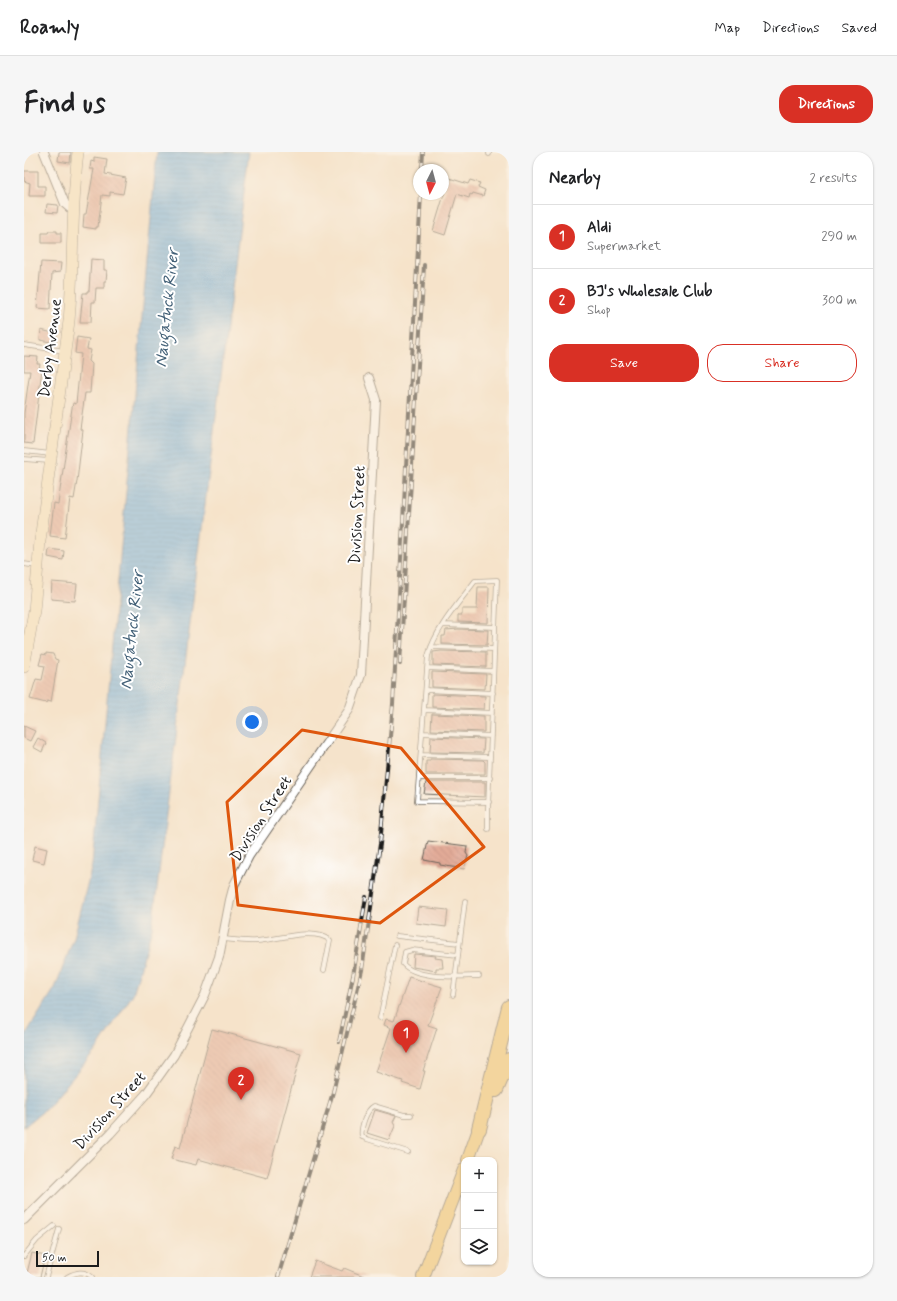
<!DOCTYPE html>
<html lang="en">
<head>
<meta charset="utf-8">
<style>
  body { margin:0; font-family:Mynerve,sans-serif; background:#f6f6f6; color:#202124 }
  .controls { position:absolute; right:12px; bottom:12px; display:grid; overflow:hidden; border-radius:8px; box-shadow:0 1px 3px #0004 }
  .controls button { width:36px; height:36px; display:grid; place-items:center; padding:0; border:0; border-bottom:1px solid #e0e0e0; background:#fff; color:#202124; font:20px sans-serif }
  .compass { position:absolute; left:389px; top:12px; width:36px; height:36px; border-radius:50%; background:#fff; box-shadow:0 1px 3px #0004; rotate:186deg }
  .scale { position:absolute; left:12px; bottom:10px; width:63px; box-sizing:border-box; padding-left:4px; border:2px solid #1c1c1c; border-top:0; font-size:11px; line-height:14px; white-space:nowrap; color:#1c1c1c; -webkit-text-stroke:3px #fff; paint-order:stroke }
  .you { position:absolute; left:228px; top:570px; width:14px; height:14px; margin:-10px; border:3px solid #fff; border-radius:50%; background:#1a73e8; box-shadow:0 0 0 6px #1a73e833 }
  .badge { display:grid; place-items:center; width:26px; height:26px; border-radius:50%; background:#d93025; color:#fff; font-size:13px; font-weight:700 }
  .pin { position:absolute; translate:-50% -33px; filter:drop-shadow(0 1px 2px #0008) }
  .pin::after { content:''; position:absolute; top:21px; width:14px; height:12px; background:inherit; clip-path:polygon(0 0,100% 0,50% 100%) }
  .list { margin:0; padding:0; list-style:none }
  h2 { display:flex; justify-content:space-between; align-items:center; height:52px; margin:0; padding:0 16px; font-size:17px }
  h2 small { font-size:13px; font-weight:400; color:#757577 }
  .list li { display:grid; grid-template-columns:26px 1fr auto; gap:12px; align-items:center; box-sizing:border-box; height:64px; padding:0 16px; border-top:1px solid #e0e0e0 }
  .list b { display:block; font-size:15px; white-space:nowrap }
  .list p { margin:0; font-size:13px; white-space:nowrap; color:#757577 }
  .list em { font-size:13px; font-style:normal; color:#757577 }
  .actions { display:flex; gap:8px; padding:12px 16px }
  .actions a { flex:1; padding:9px 0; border:1px solid #d93025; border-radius:16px; text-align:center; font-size:14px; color:#d93025 }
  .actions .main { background:#d93025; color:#fff }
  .icon { flex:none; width:22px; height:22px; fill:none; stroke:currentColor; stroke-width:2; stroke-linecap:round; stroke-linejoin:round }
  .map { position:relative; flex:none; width:485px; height:1125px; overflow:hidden; border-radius:16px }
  header { display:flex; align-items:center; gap:24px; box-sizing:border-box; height:56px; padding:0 20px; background:#fff; border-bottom:1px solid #e0e0e0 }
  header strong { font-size:19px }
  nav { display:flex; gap:22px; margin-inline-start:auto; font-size:14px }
  .intro { display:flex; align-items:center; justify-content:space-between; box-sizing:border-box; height:96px; padding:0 24px }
  h1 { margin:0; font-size:28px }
  .button { padding:10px 18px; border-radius:16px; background:#d93025; color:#fff; font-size:14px; font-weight:700 }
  main { display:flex; gap:24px; padding:0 24px }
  aside { flex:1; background:#fff; border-radius:16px; box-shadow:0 1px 3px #0004 }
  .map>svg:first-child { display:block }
</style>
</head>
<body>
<header>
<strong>Roamly</strong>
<nav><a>Map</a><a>Directions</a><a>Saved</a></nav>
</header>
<div class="intro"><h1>Find us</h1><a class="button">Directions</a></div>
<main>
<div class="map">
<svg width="485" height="1125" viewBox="0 0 485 1125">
  <defs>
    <pattern id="water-rules" width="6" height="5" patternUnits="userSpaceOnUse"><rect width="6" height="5" fill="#71b3e6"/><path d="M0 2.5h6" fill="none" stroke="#6199c5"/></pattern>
    <pattern id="building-back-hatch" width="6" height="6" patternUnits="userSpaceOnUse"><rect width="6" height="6" fill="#e2aa97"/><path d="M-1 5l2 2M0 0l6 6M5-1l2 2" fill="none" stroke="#c19282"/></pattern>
  </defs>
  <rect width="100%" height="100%" fill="#fff"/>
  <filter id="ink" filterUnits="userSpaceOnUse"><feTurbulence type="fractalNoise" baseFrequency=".025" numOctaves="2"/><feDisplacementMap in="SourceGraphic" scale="8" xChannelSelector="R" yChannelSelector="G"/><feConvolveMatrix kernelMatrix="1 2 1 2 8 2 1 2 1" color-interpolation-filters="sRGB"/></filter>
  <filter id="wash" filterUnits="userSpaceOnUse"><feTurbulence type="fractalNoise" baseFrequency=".012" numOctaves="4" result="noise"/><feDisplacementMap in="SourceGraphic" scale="16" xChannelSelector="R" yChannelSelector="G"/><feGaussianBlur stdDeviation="0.9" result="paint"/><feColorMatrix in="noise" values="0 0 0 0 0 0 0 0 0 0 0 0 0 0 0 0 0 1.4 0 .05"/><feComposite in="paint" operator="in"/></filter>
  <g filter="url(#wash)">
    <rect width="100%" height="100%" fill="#f5e3cb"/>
    <!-- water -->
    <path fill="url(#water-rules)" stroke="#466881" d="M133,0h92l-97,776 -19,66 -37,56 -49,58 -23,19v-90l31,-49 19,-50 18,-73z"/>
    <g id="blocks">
      <!-- building -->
      <path fill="url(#building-back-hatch)" d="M35,0h12l-1,11 -12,-2z
        M70,5l13,2 -2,15 21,4 -3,16 -13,-2v4l-8,-1 -4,32h-2v2l-13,-2 1,-13h2l8,-45h-4l1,-8 3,1z
        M0,19h14v15h7v10h-16l1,-13 -6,-2z
        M425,26l19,6 2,-4 10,3 -2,4 7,3 -2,6 -10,-3 -1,2 -2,-1 -1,4 -12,-4 -12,41 -12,-4z
        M23,52l11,1 -1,8 -11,-1z
        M25,79h8v2h4v10h-19v-10h6z
        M67,107l13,1v10h3l-1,11h-2v7h-8l-1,14h-3l-1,20h-11l3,-29h4v-2h2z
        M17,110l20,1 -1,9 -8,1 -2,36 -13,-1z
        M17,178l16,4 -1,9 -16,-3z
        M53,185l12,2 -2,10 4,1 -2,11 3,3 -2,29h-5l-5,36 3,1 -6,51 -3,18 -4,-1 -5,40 -15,-2 4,-33 4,1 14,-96 1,-5 3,1 5,-50 -6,-1z
        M0,204l14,1 -1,7h3l-1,5h3l-9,75 -9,-1v-30l6,-42h-6z
        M25,397l15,2 -1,9 -15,-3z
        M28,430l25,2 -2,17 -24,-2z
        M454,435h11l-1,36 -30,-1v-7h4v-6h15z
        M434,477l30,1 -1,15 -45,-1v-8h3l1,-6z
        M417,499l45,1v15l-53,-2v-13z
        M22,501l7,1 2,5 3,1 -7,42 -4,-1 -1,2 -16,-4 6,-20 6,1 3,-14 -6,-1 3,-11 4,1z
        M408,520l54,2 -1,15 -53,-2z
        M408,542l53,2 -1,13 -52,-2z
        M408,562l52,2v16l-53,-2z
        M0,574l11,5 -5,10 -6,-3z
        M407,585l53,2 -1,14 -53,-1z
        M14,586l8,5 -4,9 -9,-5z
        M406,607l53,1 2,2v12h-59v-13h4z
        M402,630h59v15l-61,-3z
        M404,689l39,5 -1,7 2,3 -4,13 -24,-4v-2l-16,-3z
        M11,694l12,3 -3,14 -12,-3z
        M394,755l30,3 -2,17 -30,-4z
        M390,802l22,2 -1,2 7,1 1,9h-7v3l-23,-4z
        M385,825l33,10 -14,38 9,3 -14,43h2l-5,18 -18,-6 1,-2 -27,-9 15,-44 -7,-3 2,-6 8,2z
        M188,877l89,24 -34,125 -69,-19 -2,6 -25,-6 4,-13 5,2z
        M351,958l21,6 -3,6 2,4 -6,14 -22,-7z
        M8,1101l13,3 -5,21h-14z
        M291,1109l27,10 2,-3 22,9h-57z"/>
    </g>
  </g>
  <g filter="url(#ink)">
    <use href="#blocks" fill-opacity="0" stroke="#686259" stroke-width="1"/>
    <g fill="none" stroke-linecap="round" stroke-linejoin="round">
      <!-- lane casing -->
      <g stroke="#686259" stroke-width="5.5">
        <path id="lane" d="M465,2v-2
          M0,193l41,6
          M0,299l27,3
          M0,307l25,2
          M0,412l13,2
          M419,473l52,2
          M407,495l63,2
          M403,516l66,3
          M402,538l67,3
          M400,558l68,3
          M398,581l69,3
          M397,603l69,2
          M395,626h71
          M464,677v-21l9,-228 -22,1c-17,23 -39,47 -47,75l-11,145 72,1
          M373,784l62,7
          M199,787c11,1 23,3 34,2 20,-1 56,-14 73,-1l-6,30
          M434,803l-46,-5 -7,2 -2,12c14,16 57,12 76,12
          M429,843l12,-94
          M356,866l15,-73
          M384,1000l-41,-13 -5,-2c-2,-8 4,-27 12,-31l30,9h7
          M0,1104l13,-16 17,-14
          M22,1125l13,-48
          M43,1125c9,-5 17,-7 25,0"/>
      </g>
      <!-- street casing -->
      <g stroke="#686259" stroke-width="10">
        <path id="street" d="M20,0l21,52 7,6
          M0,1068l86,-86 36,-40 28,-39 31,-60 14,-38 11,-57 4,-15 15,-29 100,-146 12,-35 15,-275 -7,-22"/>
      </g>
      <!-- secondary casing -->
      <g stroke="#686259" stroke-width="12">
        <path id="secondary" d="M0,515l10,-56 6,-70 29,-220c5,-57 2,-113 9,-169"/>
      </g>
      <!-- primary casing -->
      <g stroke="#686259" stroke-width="14">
        <path id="primary" d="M444,1008l11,-31
          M399,1125l41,-107"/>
      </g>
      <!-- highway casing -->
      <g stroke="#686259" stroke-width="16">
        <path id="highway" d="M472,938l13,-30
          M455,977l30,-122"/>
      </g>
      <!-- lane -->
      <use href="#lane" stroke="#fff" stroke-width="4"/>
      <!-- street -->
      <use href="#street" stroke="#fff" stroke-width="8"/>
      <!-- secondary -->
      <use href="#secondary" stroke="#f9e7c3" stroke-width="11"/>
      <!-- primary -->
      <use href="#primary" stroke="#f0c469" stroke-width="12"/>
      <!-- highway -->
      <use href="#highway" stroke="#f0c469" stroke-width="14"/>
      <!-- rail casing -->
      <g stroke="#1c1c1c" stroke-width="4">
        <path id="rail" d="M398,18l1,-18
          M376,512l24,-399
          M315,890l14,-66 13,-79
          M254,1125l55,-185 29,-122 18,-126 13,-140 28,-510"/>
      </g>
      <!-- rail -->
      <use href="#rail" stroke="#fff" stroke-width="2.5" stroke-dasharray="8" stroke-linecap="butt"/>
    </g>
  </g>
  <!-- marked area -->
  <path d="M0 0H485V1125H0ZM278,578l99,18 83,99 -104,76 -142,-18 -11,-103z" fill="#f5e3cb" fill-opacity=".55" fill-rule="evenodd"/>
  <path fill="none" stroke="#de560d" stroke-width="3" stroke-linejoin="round" d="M278,578l99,18 83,99 -104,76 -142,-18 -11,-103z"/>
  <g text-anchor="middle" stroke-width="4" stroke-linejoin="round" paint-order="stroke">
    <!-- street labels -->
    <g font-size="16" fill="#1c1c1c" stroke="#fff">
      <text transform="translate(25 196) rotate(-83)" y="6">Derby Avenue</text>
      <text transform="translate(332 363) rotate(-87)" y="6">Division Street</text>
      <text transform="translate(236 666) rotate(-57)" y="6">Division Street</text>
      <text transform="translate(85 958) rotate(-48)" y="6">Division Street</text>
    </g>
    <!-- water labels -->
    <g font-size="17" font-style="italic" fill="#426077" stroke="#fff">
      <text transform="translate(142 156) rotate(-84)" y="6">Naugatuck River</text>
      <text transform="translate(107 478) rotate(-84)" y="6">Naugatuck River</text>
    </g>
  </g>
</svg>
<div class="controls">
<button>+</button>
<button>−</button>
<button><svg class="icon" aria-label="layers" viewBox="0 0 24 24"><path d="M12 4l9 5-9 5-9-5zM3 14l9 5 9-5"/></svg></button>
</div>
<svg class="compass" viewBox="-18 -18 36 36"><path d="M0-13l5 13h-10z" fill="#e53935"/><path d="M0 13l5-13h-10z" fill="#757577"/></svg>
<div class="scale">50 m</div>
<div class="you"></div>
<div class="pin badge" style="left:382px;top:901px">1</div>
<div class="pin badge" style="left:217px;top:948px">2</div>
</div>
<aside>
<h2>Nearby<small>2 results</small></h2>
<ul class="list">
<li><span class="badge">1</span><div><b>Aldi</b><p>Supermarket</p></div><em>290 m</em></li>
<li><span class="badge">2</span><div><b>BJ's Wholesale Club</b><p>Shop</p></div><em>300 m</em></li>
</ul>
<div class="actions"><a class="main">Save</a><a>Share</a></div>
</aside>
</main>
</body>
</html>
